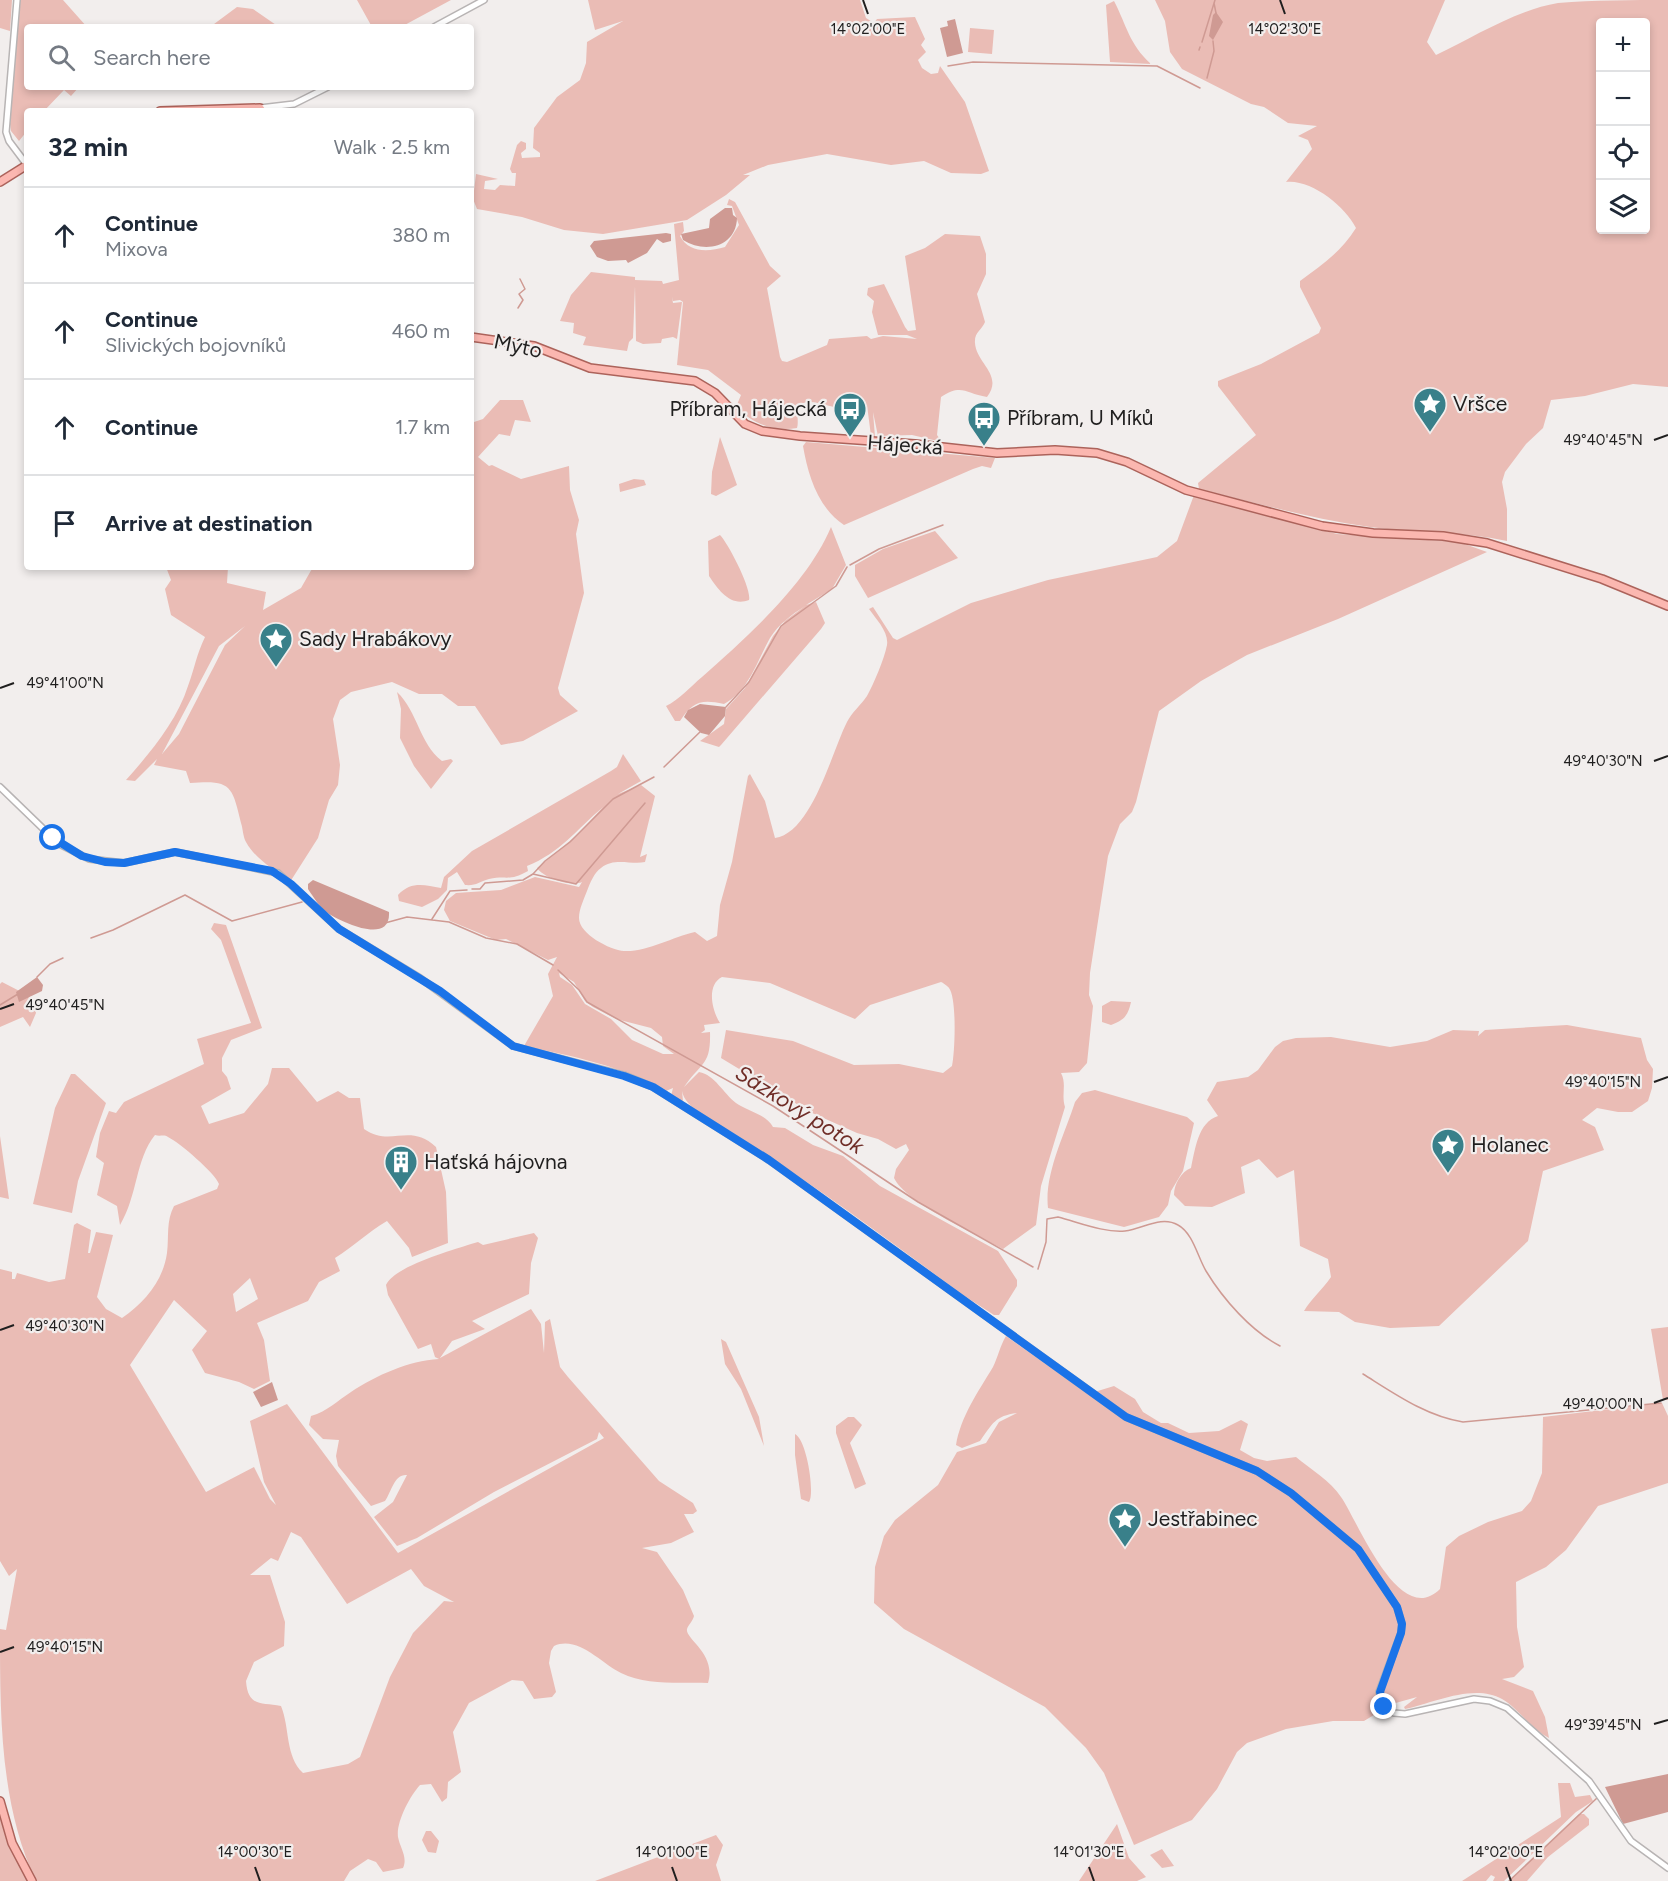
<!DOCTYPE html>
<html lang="en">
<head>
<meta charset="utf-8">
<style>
  body { margin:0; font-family:Figtree,sans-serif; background:#f6f6f7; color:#1f2937 }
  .controls { position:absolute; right:18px; top:18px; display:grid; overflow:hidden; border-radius:6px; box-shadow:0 3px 9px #0003 }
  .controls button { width:54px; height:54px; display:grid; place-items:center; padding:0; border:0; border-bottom:2px solid #e0e1e3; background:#fff; color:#1f2937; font:30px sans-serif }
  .stop { position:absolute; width:18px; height:18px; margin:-14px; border:4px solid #1a73e8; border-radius:50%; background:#fff }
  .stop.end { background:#1a73e8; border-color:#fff; box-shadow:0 2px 6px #0008 }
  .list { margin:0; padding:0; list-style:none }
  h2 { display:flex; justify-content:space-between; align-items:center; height:78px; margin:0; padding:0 24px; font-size:26px }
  h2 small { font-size:20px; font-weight:400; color:#747a83 }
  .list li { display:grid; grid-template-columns:39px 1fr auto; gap:18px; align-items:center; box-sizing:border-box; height:96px; padding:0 24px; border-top:2px solid #e0e1e3 }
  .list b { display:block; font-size:22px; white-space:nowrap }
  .list p { margin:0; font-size:20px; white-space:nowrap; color:#747a83 }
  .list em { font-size:20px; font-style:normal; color:#747a83 }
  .icon { flex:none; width:33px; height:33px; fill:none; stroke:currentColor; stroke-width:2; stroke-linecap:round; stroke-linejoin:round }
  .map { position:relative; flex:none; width:1668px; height:1881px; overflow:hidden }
  .search { position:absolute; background:#fff; box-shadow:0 3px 9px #0003; left:24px; top:24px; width:450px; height:66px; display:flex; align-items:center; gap:15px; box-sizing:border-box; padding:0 21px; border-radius:6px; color:#747a83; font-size:22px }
  .panel { position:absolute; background:#fff; box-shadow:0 3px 9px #0003; left:24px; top:108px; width:450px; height:462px; border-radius:6px }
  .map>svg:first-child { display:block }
</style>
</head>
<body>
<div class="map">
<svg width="1668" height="1881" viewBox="0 0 1668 1881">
  <rect width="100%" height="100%" fill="#f2eeed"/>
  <!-- green -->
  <path fill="#eabcb5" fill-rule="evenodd" d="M0,0h12l-2,31 -10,-3z
    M19,0h44l24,27h-60v60h52l-8,9 -7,-6 -20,21h-17v20l-8,10 -8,-10 -1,-7z
    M357,0h94l-50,27h-29z
    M588,0h272l6,18 8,5 3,-4 38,-2 10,22 -4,6 5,7 -8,8 4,8 9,6 7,-1 2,-7 25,36 24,69 -8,3 -30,-1 -27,-12 -33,4 -64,-11 -59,11 -25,10h7l-24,20 -39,25 -84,14 -39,-4 -42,-13 -45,-8 -4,-10 3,-25 22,5 -13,2 -1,8 11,1 5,-5 15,1 1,-13h-4l-2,-4 7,-24 4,-4 5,2v6l-5,4 1,5 18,-1v-4l-7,-5 1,-20 23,-31 23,-17 6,-17 1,-21 36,-21 -28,9z
    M1155,0h290l-18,42 9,13c38,-18 80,-45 122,-52 36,-3 74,-3 110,-3v387l-35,-3 -48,12 -34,4 -8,28 -17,16 -21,28 -3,10 5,27v32c-45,-10 -91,-8 -137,-14 -58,-8 -114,-24 -171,-38l-1,-6 58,-48 -38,-49v-5l43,-17 58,-31 2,-5 -21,-41v-6c22,-16 42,-30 56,-53 -11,-22 -45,-49 -70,-46l26,-33 -4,-9 -10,-4 19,-10 -29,-3 -24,-16 -13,-3 -69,-35 -12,-17 -5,-31zM1600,22h46v208h-46z
    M1114,1c13,25 15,43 37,63l-41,-2 -4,-57z
    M237,7l16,2 26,18h-69z
    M970,28l24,2 -2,24 -24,-2z
    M729,199l6,3 35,64 11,10 -14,12 13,69 2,4 5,1 40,-17 2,-6 38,-3 4,3 12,-3 34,3 -10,-4h-29l-6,-23 2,-11 -7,-6 1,-7 16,-4 21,43 3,4 8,-1 -11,-74 20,-8 20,-14 35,2 6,18v20l-9,20 8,28c-3,8 -11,10 -10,21 1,20 29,32 12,54 -21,-3 -25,-14 -46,0l-4,38 5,7 -30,-7 -34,1 -5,-24 2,25 -4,-1 -4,-31c-22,15 -61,-15 -68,3 -3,6 0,14 -2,20 -24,4 -45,-5 -61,-21l5,-12 -33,-25 -31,-5 6,-63 -3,-2 -7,1 -1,-4 1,6 9,-1 -5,37 -4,-2 -11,2 -1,4 -18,1 -7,-3 -1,-55 -2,52 -4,4 -2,9 -44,-6 3,-8 -13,-4 1,-10 -14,-2 11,-26 20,-23 44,5v3l27,1 1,3 16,-4 -5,-56 9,-2 1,9 -4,5c9,17 28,16 45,11l14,-22 -7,-19 -5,-1z
    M500,400h23l8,22 -16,-2 -5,16 -11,-2 -21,23 11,9 3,-1 29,14 48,-13 1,24 9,30 -3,14 8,59 -26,95 2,7 18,16 -55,30 -22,4 -26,-39h-17l-16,-12h-23l-27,-12 -41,10 -11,8 -7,19 7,46 -2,20 -9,15 -11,38 -28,44c-16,-13 -34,-22 -44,-40 -3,-5 -3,-13 -5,-19 -9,-39 -11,-43 -51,-40l-4,-12 -32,-6 3,-6 -22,22 -9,-1c24,-27 51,-59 62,-94 7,-19 8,-30 17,-49l-34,-22 -6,-26 6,-9 -5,-13h62l-1,16 39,9 -3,18 38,-22 12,-21h158v-144l12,-4zM245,626l-20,19 -46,89 -17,20 57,-108z
    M720,437l17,48 -21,11 -5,-2 1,-22z
    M806,442l189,16 -4,10 -9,-2 -9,3 -129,56c-26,-17 -36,-50 -41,-79z
    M634,479l10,1 2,5 -26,7 -1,-8z
    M1194,495l143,39 122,8 28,10 -149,67 -91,36 -46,26 -42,30 -23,91 -4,10 -12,12 -12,32 -18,117 -1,22 4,11 -6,57 -8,9 -18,1c6,11 0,22 4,34l-24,79 -5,39 -33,24c-27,-15 -97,-46 -109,-71l2,-9 13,-19 -3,-6 -10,5 -18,-10 -21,-6 -47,-21 -89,-54 5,-28 67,11 61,24 45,-1 44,9 9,-7c3,-14 5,-68 -3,-78 0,-1 -7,-6 -8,-6l-71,23 -15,14 -85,-36 -48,-6c-16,8 -10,34 -2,46l-16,2 1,5 -4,3 9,-1c1,34 -9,30 -26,55l15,-15c16,3 24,21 37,31 11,8 30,11 37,24l12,1 28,17 30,11 37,30 118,65 19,29v6l-18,29h-5l-31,-20c-76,-56 -153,-113 -233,-164 -15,-9 -45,-22 -48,-40l1,10 -12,-5 2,-8 -7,3c-43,-25 -94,-35 -142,-45l29,-50 -5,-22 9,-17 -9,3 -42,-21 -10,1 -46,-19 -6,-11 2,-9 10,-8 45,-3 34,-13 44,10 3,-5c-11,5 -38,-4 -45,-14l40,-33 26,-28c-26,22 -43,46 -76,59l1,5c-19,11 -21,4 -39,8 -10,3 -13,7 -24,6l-8,-13 -9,6 -1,12 -9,9 -16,8 -23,-6 -1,-6c13,-14 26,-10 43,-7l3,-11 28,-26 139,-80 6,-4 6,-13 18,27 -23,13 23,-9 14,11 -15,61 7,-3 -2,8c-14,3 -31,-5 -44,6 -7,5 -11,15 -14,23 -3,8 -8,18 -8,27 0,16 31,32 45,33 24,1 48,-14 71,-19l12,9 10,-5 3,-31 12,-43 16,-86 2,-2 15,27 10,37c37,-5 57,-87 72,-116 5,-10 14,-17 20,-26 7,-13 17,-36 20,-51 2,-13 -11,-26 -18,-36l4,-2 20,31 4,2 74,-37 77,-23 109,-23 20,-16zM559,973l15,9 11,19 8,6 23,12 35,9 11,9 1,9 11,8h-11l-31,-14 -21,-21 -26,-15 -13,-19 -12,-8z
    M831,527l15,38 -14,24 -26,16 10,-3 9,21 -4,6 -100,116 -2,2 -19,-6 24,-17 2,-15 19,-21 28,-52 12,-15 20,-15c-14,9 -26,18 -35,32 -13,23 -21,53 -46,66 -24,-5 -31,-2 -44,17h-5l-9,-15c13,-6 24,-19 36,-29 45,-40 105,-93 129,-150z
    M935,531l23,27 -90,40 -13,-22v-11l28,-16z
    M720,535c8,8 32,54 29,65 -18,7 -30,-9 -40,-24l-1,-35z
    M397,692c21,20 22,51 45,69l9,-2 2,2 -22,28 -17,-23 -14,-28 1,-29z
    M214,923l12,2 36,103 -31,12 -9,18v13l5,6 4,12 -30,17 8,18 35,-11 24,-29 4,-16h17l28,34 21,-11 11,7h11l4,31c27,19 45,-7 72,18l10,45 2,51 -36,14 -3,-9 -22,-27c-19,11 -33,25 -52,37l5,13 -21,11 -11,19 -51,22 7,17 6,41 -16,8 -15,-7 -34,-9 -13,-23 15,-19 -33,-31 -44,65 76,127 48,-25 16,32 6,6 -12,-23 -14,-61 37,-17 111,149 206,-115 -5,-6 -2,7 -103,53 -77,46 -20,8 -23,-29 19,-15 14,-27c-13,-1 -15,16 -22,26l-14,5 -33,-40 -2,-10 3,-16 -16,-1 -14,-14 2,-9c17,-5 26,-15 40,-24 26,-17 57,-31 88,-33l-4,-2 -4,-13 -13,5 -30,-54 -2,-10c9,-19 64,-34 85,-41l7,-2 5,3 51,-12 4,5 -7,25 -2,31 -57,27 13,8 -33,12 -12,17 91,-49 10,15 3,29 1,-31 5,-3 10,48 8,10 91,104 34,22 4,8 -4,3h-9l10,18 -23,11 -29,5 15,4 26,38 11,26c-1,5 -6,9 -7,13 -2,10 30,25 21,54 -29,-1 -61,3 -87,-10 -19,-9 -43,-38 -67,-27l-3,5 -2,12 7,29 -4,5 -18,2 -11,-18 -11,-1 -43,23 -16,29 8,40 -13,10 -1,16 -5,4 -11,-18 -11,1c-10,11 -24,37 -22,52 2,11 10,20 5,31l-20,4 -7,-10 -8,-3 -18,12 -6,10h-308c-36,-76 -36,-165 -36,-252l6,1 11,-61 -8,7 -9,-15v-292l12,3v7h3l2,-6 32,9 16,-3 9,-54 3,-2 14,7 -3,23h2l6,-21 17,3 -16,62 9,12 16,9c23,-16 41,-37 45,-65 2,-17 -1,-32 7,-47l43,-17 2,-5c-4,-11 -39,-41 -51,-47 -4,-3 -8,0 -13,-2 -20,25 -17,60 -35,90l-3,-19 -20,-11 7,-32 -8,-6 4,-24 9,-22 7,2 8,-11 80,-38 -7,-25 54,-16 -30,-83 -10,-11zM250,1278l8,21 -22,13 -3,-18zM291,1532l10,5 46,67 64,-35 13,17 30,16 -10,-1 -31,32 -23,44 -30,80 -12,7 -45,9c-18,-17 -13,-45 -22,-67 -19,-4 -33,2 -35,-25l8,-19 30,-16 1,-24 -15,-47h-20l21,-17 7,3z
    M2,982l31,16 3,15 -6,14 -7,-10 -23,10v-43z
    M1111,1001l20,1c-3,14 -7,18 -20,23l-9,-3v-16z
    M1567,1025l74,13 6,22 6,9 -1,19 -4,13 -16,11h-14l-21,-4 -15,12 13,7 9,23 -61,21 -15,70 -89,85 -49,2 -35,-6 -16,-10 -35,-1c8,-13 18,-21 27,-34l-3,-18 -28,-13 -6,-76 -17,8 -18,-19 -18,8 4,26 -33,14 -27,-1 -11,-11c0,-11 7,-23 17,-27 4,-18 7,-46 27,-52l-11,-16 10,-18 31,-5 10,-7 17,-23 8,-6 13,-3 35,-1 59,10 37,-6 26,-11 26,1 -1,5 7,-6z
    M71,1074h4l31,29 -28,78 -6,32 -39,-9 22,-96z
    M1095,1090l92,27 7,6 -11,48 -12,20 -3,14 -9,12 -35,10 -76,-19c-4,-34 17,-74 27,-106l7,-9z
    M0,1136l9,63 -9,-2z
    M1668,1327v73h-5l-12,-71z
    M1006,1336l82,58 26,-8 21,13 8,13 18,11h7l21,10 30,-2 22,-11 7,4 -8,26 14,8 13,3 29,-4c14,12 35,24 45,40 16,22 58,133 99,92l6,-42 13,-11 29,-14 34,-11 9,-10 11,-28 1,-56 119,-14 6,13v67l-70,23 -32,44 -20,17 -30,15 1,45 7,40 -10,10 -12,2 31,12 12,26 4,21c-18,-9 -30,-29 -47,-39 -28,-16 -69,4 -97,10l-1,-2 13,-10 -25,7 -28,17h-31l-47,8 -39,14 -10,9 -20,37 -25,31 -58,25 -30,-72 -18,-25 -41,-41 -141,-78 -30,-26 1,-36 9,-31 11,-16 43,-35 19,-33 29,-9 13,-21 18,-9c-22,3 -24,10 -37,28l-18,7 -6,-3c5,-29 22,-53 37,-78 5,-10 7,-21 13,-31z
    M721,1339l5,3 33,75 5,29 -23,-57 -16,-25z
    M848,1417h6l8,8 -12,18 16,41 -11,5 -19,-56v-7z
    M795,1434c12,6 20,60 14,68l-8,-3 -6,-44z
    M1558,1783h12l5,14 15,-2 3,6 -17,11 -72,69h-11l2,-4 -4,-2 -5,6h-24l99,-64z
    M1579,1814h5l5,5v6l-41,32 -21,24h-18z
    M0,1817l9,27 19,37h-28z
    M1117,1824l12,34 17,19 -9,4h-58z
    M426,1831h5l8,10 -3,12 -8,-1 -6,-12z
    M716,1835l7,10 -7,20 5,16h-126z
    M1162,1849l12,17 -12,2 -12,-13z"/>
  <!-- water -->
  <path fill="#cf9a93" d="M1216,12l7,10 -10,18 -4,-4 4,-21z
    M955,19l8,34 -16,4 -7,-29 8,-2 -1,-5z
    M725,208h7l1,7 4,3c-1,29 -32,36 -54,22l-2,-6 28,-6 1,-9z
    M666,233l5,1v7l-8,2 -6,-4 -10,14 -19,10 -2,-3 -18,1 -11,-4 -7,-11 4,-5z
    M700,704l26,3 -1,9 -16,19 -8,-2 -17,-16 4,-7z
    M313,880l76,32c2,33 -45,11 -60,2 -9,-6 -15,-16 -21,-25v-5z
    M37,977l6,8 -1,6 -23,11 -3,-10z
    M272,1382l6,18 -17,7 -8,-15z
    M1668,1774v38l-45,12 -18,-37z"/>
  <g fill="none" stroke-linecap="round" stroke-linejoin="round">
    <!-- stream -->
    <path stroke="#cf9a93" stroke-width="1.5" d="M1214,3l2,10
      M1202,42l13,-42
      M1199,50l1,-3
      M948,66l25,-4 184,4 43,22
      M1207,78l7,-27 -1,-10
      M518,308l5,-8 -4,-6 6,-5 -5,-10
      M850,565l29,-16 64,-24
      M726,707l23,-25 32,-56 55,-40 11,-19
      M664,767l37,-36
      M533,874l43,10 69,-81
      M472,889h8l5,-6 38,-3 10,-6 12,-13 25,-19 43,-43 41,-22
      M432,919l18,-28 17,-1
      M385,923l22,-6 42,5 37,16 31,6 36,21
      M91,938l22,-8 72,-35 47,26 70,-19
      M558,970l21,20 8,12 186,104 145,96 115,65
      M37,977l13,-13 13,-6
      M0,1005l18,-11
      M1038,1269l8,-27 1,-23 11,-2c20,5 46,16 67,14 18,-2 36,-16 53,-6 15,8 20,33 28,46 17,28 45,60 74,75
      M1363,1374c32,20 63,42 100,48l198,-19
      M1509,1881l88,-83"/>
    <!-- minor casing -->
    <g stroke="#b8b4b4" stroke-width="8">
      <path id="minor" d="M17,0l-11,132 3,9 18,24
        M434,27l50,-27
        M260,108l34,-4 34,-17
        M0,787l59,57 30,15 35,4 51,-11 103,21 61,56 81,49 93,68 111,29 29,12 116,73 357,257 131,54 34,22 67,56 39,58 5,17 -1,9 -22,59 5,15 10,6 11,1 69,-15 16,2 17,7 82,73 42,60 37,27"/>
    </g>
    <!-- major casing -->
    <g stroke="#ac635b" stroke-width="10">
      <path id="major" d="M160,111l100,-3 2,3
        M0,182l27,-17
        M471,337l63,9 56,22 105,13 20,12 30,31 17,7 38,5 115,8 82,9 58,-3 42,3 30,9 59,28 136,36 51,7 70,3 44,7 115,36 66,27
        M0,1801l12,42 20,38"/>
    </g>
    <!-- minor -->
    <use href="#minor" stroke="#fff" stroke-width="5"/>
    <!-- major -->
    <use href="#major" stroke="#fbb7b0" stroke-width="7"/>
  </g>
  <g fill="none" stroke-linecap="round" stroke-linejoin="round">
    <!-- route -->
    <path stroke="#1a73e8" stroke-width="8" d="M53,838l29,18 23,6 19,1 51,-11 97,19 19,13 48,45 101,62 73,55 111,30 29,11 116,73 357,257 131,54 34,22 67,56 39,58 5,17 -1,9 -21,59 4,15"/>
  </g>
  <!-- ticks -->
  <path fill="none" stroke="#201f1f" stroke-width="2" d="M863,0l5,14M1280,0l5,14M1654,440l14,-5M0,688l14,-5M1654,761l14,-5M0,1009l14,-5M1654,1082l14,-5M0,1330l14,-5M1654,1403l14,-5M0,1652l14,-5M1654,1724l14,-4M255,1867l5,14M672,1867l5,14M1089,1867l5,14M1506,1867l5,14"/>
  <!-- icons -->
  <defs>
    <g id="sight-pin" transform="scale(1.725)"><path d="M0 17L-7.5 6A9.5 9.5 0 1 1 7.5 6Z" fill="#39808a" stroke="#f2eeed"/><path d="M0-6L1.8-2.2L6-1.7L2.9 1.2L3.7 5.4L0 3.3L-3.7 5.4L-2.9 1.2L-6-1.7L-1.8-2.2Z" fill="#fff"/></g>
    <g id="bus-pin" transform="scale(1.725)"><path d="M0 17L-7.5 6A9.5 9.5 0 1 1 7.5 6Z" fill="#39808a" stroke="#f2eeed"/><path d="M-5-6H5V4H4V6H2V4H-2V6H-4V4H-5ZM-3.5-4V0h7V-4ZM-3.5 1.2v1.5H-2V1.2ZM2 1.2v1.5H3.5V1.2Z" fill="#fff"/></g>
    <g id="building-pin" transform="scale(1.725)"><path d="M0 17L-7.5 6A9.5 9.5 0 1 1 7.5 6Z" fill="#39808a" stroke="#f2eeed"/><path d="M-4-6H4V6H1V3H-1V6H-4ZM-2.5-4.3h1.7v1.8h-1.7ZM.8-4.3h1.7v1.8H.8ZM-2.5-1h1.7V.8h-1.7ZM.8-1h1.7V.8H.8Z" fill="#fff"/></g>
  </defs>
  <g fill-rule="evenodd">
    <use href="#sight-pin" x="1430" y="404"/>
    <use href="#bus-pin" x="850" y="409"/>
    <use href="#bus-pin" x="984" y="418"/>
    <use href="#sight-pin" x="276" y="639"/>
    <use href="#sight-pin" x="1448" y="1145"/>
    <use href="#building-pin" x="401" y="1162"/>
    <use href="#sight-pin" x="1125" y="1519"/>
  </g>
  <g text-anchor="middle" stroke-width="4.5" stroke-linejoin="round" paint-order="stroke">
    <!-- street labels -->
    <g font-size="21" fill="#201f1f" stroke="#f2eeed">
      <text transform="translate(518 346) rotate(12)" y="7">Mýto</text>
      <text transform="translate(905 445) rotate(4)" y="7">Hájecká</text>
    </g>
    <!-- poi labels -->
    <g font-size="21" fill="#201f1f" stroke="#f2eeed" text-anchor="start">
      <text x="1453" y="411">Vršce</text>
      <text x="827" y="416" text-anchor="end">Příbram, Hájecká</text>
      <text x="1007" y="425">Příbram, U Míků</text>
      <text x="299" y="646">Sady Hrabákovy</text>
      <text x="1471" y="1152">Holanec</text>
      <text x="424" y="1169">Haťská hájovna</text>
      <text x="1148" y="1526">Jestřabinec</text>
    </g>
    <!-- water labels -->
    <g font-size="22" font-style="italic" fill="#6f2d27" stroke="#f2eeed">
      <text transform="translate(800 1109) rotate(32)" y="8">Sázkový potok</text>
    </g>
  </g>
  <g font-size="15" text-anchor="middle" fill="#201f1f" stroke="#f2eeed" stroke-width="4.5" stroke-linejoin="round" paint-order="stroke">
    <text x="868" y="34">14°02'00"E</text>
    <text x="1285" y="34">14°02'30"E</text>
    <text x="1603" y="445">49°40'45"N</text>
    <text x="65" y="688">49°41'00"N</text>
    <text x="1603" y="766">49°40'30"N</text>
    <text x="65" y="1010">49°40'45"N</text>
    <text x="1603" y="1087">49°40'15"N</text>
    <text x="65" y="1331">49°40'30"N</text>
    <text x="1603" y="1409">49°40'00"N</text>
    <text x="65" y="1652">49°40'15"N</text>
    <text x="1603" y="1730">49°39'45"N</text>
    <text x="255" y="1857">14°00'30"E</text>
    <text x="672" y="1857">14°01'00"E</text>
    <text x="1089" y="1857">14°01'30"E</text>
    <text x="1506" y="1857">14°02'00"E</text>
  </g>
</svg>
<div class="controls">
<button>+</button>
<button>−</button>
<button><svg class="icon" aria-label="locate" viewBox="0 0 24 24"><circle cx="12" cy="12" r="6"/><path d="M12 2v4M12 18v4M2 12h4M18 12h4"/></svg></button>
<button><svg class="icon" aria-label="layers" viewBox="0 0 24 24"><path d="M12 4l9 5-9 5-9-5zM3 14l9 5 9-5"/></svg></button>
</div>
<div class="stop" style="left:53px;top:838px"></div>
<div class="stop end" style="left:1384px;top:1707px"></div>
<div class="search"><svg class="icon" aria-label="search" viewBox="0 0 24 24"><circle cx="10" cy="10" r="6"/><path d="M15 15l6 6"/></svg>Search here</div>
<section class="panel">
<h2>32 min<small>Walk · 2.5 km</small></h2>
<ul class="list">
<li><svg class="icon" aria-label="ahead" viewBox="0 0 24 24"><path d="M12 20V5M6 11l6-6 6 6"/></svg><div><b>Continue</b><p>Mixova</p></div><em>380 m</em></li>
<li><svg class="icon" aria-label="ahead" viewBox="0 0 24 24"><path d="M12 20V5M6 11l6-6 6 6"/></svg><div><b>Continue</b><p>Slivických bojovníků</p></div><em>460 m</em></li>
<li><svg class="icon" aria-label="ahead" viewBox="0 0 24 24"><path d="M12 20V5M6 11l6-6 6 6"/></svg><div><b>Continue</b></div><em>1.7 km</em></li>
<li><svg class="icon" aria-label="arrive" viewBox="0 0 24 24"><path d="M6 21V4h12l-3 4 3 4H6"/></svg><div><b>Arrive at destination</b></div></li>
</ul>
</section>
</div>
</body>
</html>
